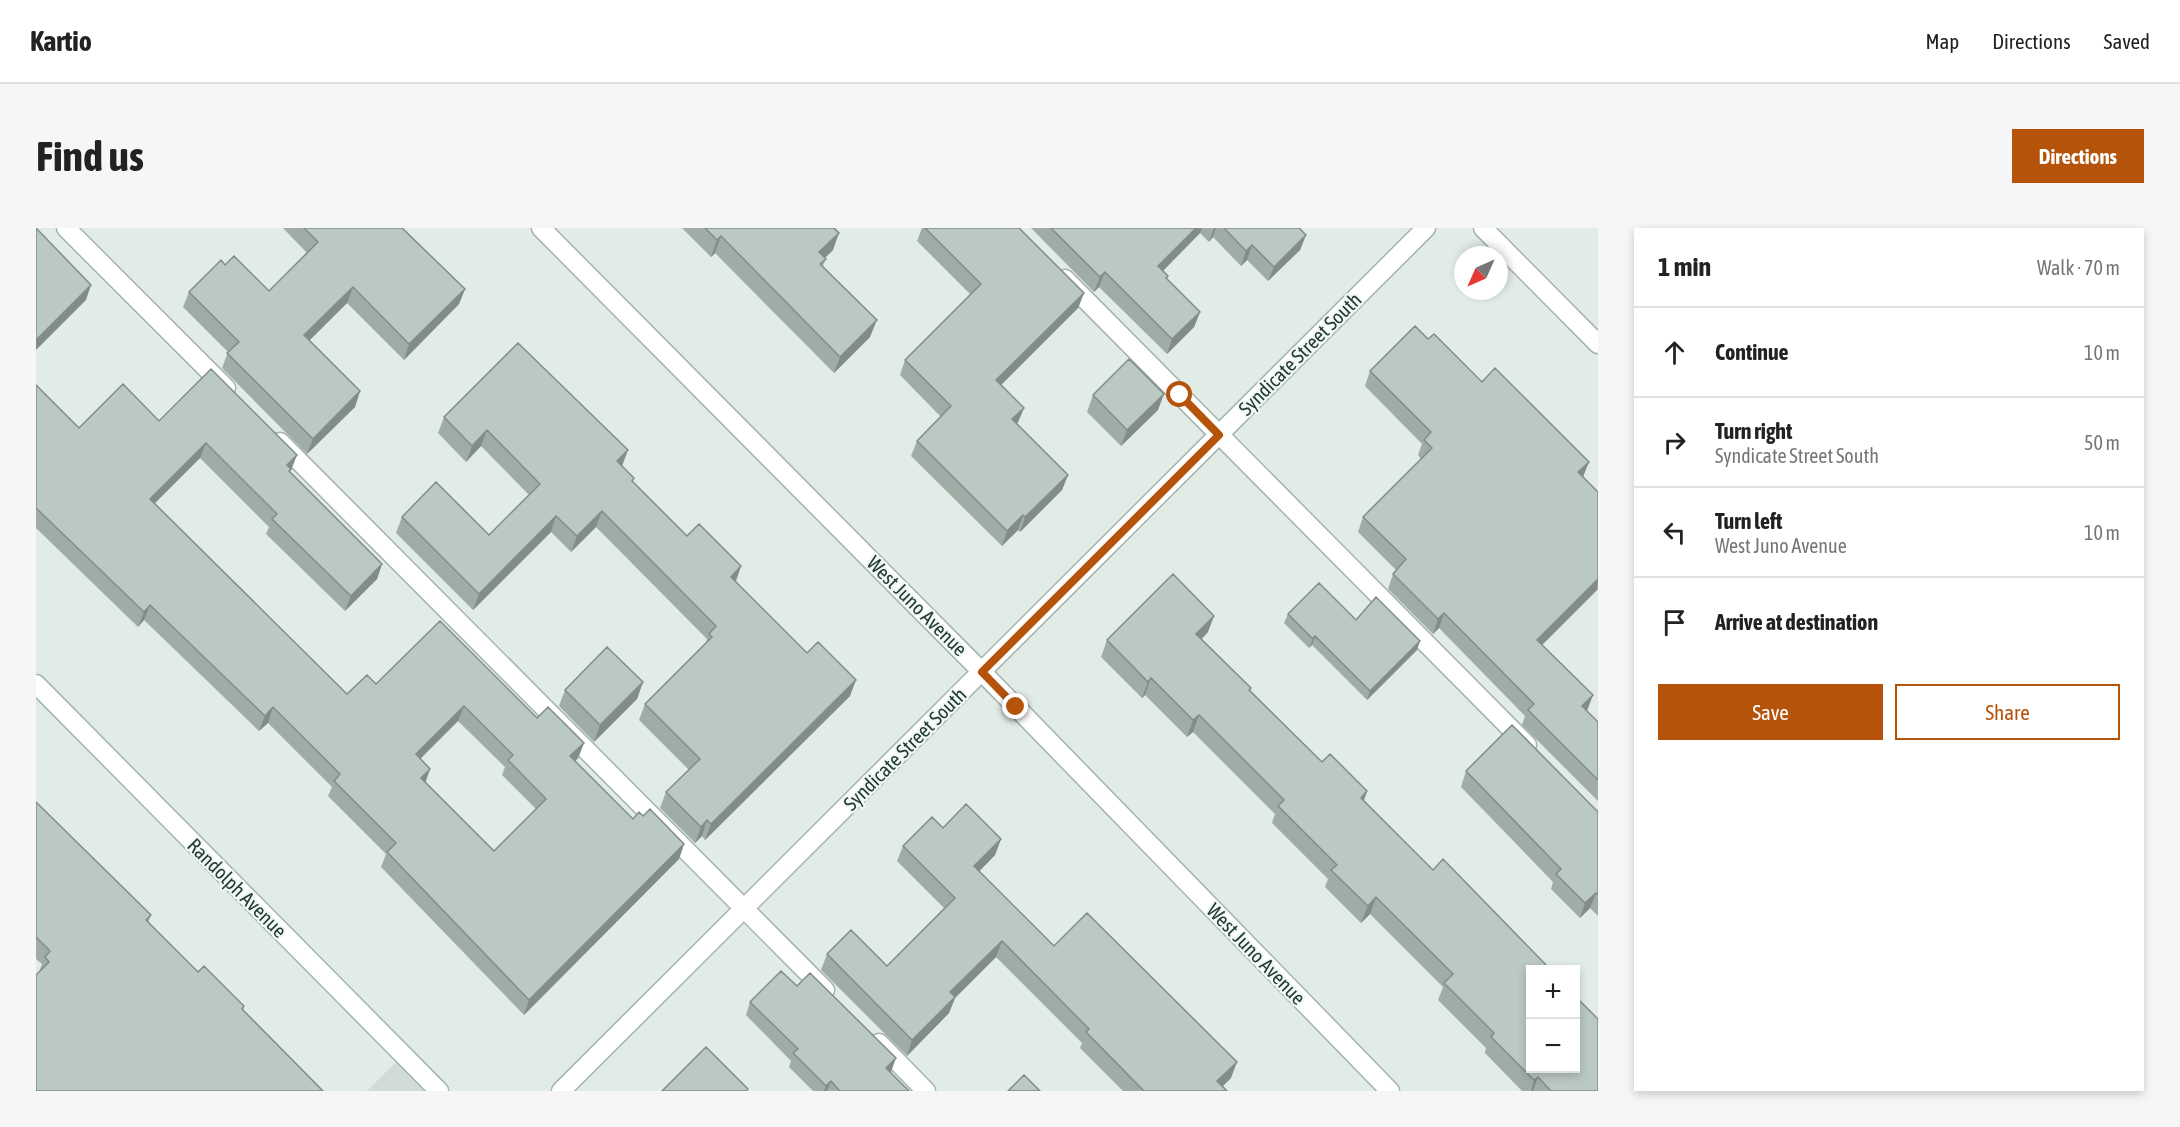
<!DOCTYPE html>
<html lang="en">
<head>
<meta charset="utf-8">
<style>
  body { margin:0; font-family:"Asap Condensed",sans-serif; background:#f6f6f6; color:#222 }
  .controls { position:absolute; right:18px; bottom:18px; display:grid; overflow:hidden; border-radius:0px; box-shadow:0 3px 9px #0003 }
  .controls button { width:54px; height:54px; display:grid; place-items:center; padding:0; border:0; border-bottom:2px solid #e0e0e0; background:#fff; color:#222; font:30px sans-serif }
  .compass { position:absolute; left:1418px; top:18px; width:54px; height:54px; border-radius:50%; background:#fff; box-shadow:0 3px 9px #0003; rotate:225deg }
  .stop { position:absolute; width:18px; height:18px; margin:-14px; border:4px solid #b45309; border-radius:50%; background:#fff }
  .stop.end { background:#b45309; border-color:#fff; box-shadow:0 2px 6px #0008 }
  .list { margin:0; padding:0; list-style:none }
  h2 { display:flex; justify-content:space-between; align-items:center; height:78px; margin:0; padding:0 24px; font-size:26px }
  h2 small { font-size:20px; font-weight:400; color:#767676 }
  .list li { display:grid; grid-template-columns:39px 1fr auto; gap:18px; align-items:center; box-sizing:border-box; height:90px; padding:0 24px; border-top:2px solid #e0e0e0 }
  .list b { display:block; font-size:22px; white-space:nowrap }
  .list p { margin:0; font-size:20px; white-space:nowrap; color:#767676 }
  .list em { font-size:20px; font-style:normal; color:#767676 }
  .actions { display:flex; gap:12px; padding:18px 24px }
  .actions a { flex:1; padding:14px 0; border:2px solid #b45309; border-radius:0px; text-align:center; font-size:21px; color:#b45309 }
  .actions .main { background:#b45309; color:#fff }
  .icon { flex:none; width:33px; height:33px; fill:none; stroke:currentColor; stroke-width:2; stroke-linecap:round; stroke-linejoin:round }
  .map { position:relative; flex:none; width:1562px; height:863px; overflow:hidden; border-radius:0px }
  header { display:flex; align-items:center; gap:36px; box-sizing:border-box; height:84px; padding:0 30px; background:#fff; border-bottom:2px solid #e0e0e0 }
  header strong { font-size:28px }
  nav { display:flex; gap:33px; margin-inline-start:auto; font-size:21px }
  .intro { display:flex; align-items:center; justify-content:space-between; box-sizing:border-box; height:144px; padding:0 36px }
  h1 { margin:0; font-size:42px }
  .button { padding:15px 27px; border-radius:0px; background:#b45309; color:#fff; font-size:21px; font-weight:700 }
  main { display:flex; gap:36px; padding:0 36px }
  aside { flex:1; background:#fff; border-radius:0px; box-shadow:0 3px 9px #0003 }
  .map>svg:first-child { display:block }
</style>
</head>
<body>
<header>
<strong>Kartio</strong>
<nav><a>Map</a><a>Directions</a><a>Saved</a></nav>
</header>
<div class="intro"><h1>Find us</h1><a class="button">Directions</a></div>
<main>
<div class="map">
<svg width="1562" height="863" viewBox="0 0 1562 863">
  <rect width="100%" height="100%" fill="#e2ece6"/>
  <!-- built -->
  <path fill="#d0dcd5" d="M371,823l42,40h-82z"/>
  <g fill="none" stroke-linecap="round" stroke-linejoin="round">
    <!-- service casing -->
    <g stroke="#a5b4ad" stroke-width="21">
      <path id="service" d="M30,0l160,160
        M1029,51l462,466
        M244,214l545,548
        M843,815l47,48"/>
    </g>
    <!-- minor casing -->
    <g stroke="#a5b4ad" stroke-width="21">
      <path id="minor" d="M505,0l441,444 408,419
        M1447,0l115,116
        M525,863l865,-863"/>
    </g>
    <!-- secondary casing -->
    <g stroke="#a0b7ad" stroke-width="21">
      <path id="secondary" d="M0,456l403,407"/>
    </g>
    <!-- service -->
    <use href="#service" stroke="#fff" stroke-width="18"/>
    <!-- minor -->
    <use href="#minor" stroke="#fff" stroke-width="18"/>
    <!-- secondary -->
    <use href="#secondary" stroke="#fff" stroke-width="18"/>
  </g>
  <!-- wall -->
  <path fill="#a0ada7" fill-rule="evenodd" d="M247,0h119l63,61 -6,15 -55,56 -57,-57 -38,37 51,51 -5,16 -48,47 -85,-86 6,-16 -45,-45 6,-15 36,-27 44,26 38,-38z
    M646,0h152l-1,22 -8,8 1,1 -3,7 47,71 -36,36 -119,-120 -4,4z
    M886,0h97l65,65 -6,15 -77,77 23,23 -7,16 51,51 -6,15 -42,42 -2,-2 -16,16 -91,-90 6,-15 24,-24 -41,-42 5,-15 66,-65 -54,-54z
    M995,0h268l7,7 -6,15 -32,31 -21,-21 -6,6 -28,-29 -4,5 -9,-9 -37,38 5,5 -1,3 33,33 -6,15 -27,27 -68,-67 -5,5z
    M1392,111l54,43 116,110v98h-1l-55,55 51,50 -6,16 11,11v79l-76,-76 3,-9 -86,-88 -6,6 -45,-45 5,-15 3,-4 -38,-38 5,-15 58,-58 -3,-4 4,-11 -57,-58 5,-15z
    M0,157l43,43 80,-7 138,34 -7,17 92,92 -5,15 -32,32 -79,-77 3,-7 -69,-69 -46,46 193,190 29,-10 161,34 47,25 -6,15 -3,3 58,58 10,-3 41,28 -5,15 -155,156 -143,-148 5,-13 -58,-58 4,-9 -64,-64 -9,8 -115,-111 -6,7 -102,-99zM422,493l47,46 -3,8 34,34 -42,42 -69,-69 5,-13 -10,-10z
    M1057,167l65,15 -37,36 -34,-34z
    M408,189l178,49 12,12 -1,4 54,54 54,30 -5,16 114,114 -145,144 -3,-4 -7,7 -35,-35 6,-16 23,-22 -50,-50 6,-16 61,-61 1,-4 -111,-112 -25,25 -20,-20 -78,78 -77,-77 6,-16 87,18 40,-40 -48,-49 -15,16 -28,-29z
    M1252,386l68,6 61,30 -50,50 -55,-55 -3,3 -25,-25z
    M1172,404l-6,7 49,49 -1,2 72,72 45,29 -3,10 234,290h-76l-37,-38 1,-5 -48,-48 5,-13 -73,-73 -9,9 -36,-36 3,-8 -56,-56 3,-9 -82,-82 -6,5 -42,-42 -3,3 -41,-41 6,-17z
    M607,454l-6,17 -43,43 -35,-36 6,-16z
    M1430,543l132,40v105l-8,-8 -10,10 -29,-29 2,-7 -92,-95z
    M0,574l115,113 -3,8 50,49 46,34 -1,4 -204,-38 3,-8 -6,-5z
    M907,600l58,11 -6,16 -16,16 75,75 177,132 -9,8 5,5h-104l-43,-43 2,-5 -86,-86 -41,41 -6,15 -42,43 -86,-86 6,-16 60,12 57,-58 -47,-47 6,-15z
    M761,758l93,86 19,19h-96l-24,-24 2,-6 -45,-46 4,-13z"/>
  <!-- shaded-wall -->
  <path fill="#828d88" d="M1160,0h6l-2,5 -47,48 5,-15z
    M1178,0h2l-3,9 -4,5z
    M803,5l-6,17 -20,19 6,-17z
    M1270,7l-6,15 -32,31 6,-14z
    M685,8l-6,17 -4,4 6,-17z
    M1216,17l-5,15 -6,6 5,-15z
    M1069,44l-6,15 -5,5 6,-15z
    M55,57l-5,15 -50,50v-10z
    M317,59l-6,16 -48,48 5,-16z
    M429,61l-6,15 -55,56 5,-16z
    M1048,65l-6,15 -87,87 5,-15z
    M1164,84l-6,15 -27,27 5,-15z
    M841,92l-7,17 -36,36 6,-16z
    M324,163l-5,16 -48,47 6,-15z
    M1128,166l-6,16 -37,36 6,-16z
    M988,180l-6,14 -11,12 5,-15z
    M451,202l-6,16 -15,16 6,-16z
    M170,215l-6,15 -56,56 6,-15z
    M592,222l-6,16 -5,-5z
    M261,227l-6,15 -6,14 2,-19z
    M1553,234l-6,15 -5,-5z
    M1032,247l-6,15 -42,42 5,-15z
    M566,283l-6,16 -25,25 6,-16z
    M987,287l-5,15 -16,16 5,-15z
    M520,288l-5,16 -78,78 6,-16z
    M346,336l-5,15 -32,32 6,-15z
    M705,338l-6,16 -4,-5z
    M1562,351l-1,11 -65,65 5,-15z
    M114,377l-6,15 -6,7 6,-15z
    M1408,385l-5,15 -6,6 5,-15z
    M1178,388l-6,16 -18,18 6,-16z
    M1279,408l-3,9 -3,3 4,-9z
    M1384,413l-3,9 -50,50 3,-9z
    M1115,450l-6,17 -3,3 6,-16z
    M820,452l-6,16 -145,144 6,-16z
    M607,454l-6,17 -43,43 6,-17z
    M1557,467l-6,15 -11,11 6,-15z
    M428,478l-6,15 -48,48 6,-15z
    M237,479l-5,16 -9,8 6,-15z
    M1163,487l-6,17 -6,5 6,-17z
    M548,515l-6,15 -13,13 5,-15z
    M394,541l-5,15 -4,-6z
    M1331,563l-6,17v-10z
    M671,592l-5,16 -7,7 6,-16z
    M965,611l-6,16 -26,27 5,-16z
    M648,616l-5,15 -155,156 5,-15z
    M1560,665l-6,15 -10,10 5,-15z
    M1340,669l-6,17 -9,9 7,-17z
    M966,713l-6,16 -41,41 -6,15 -42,43 5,-16 38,-48z
    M860,830l-5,14 -10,9 5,-13z
    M1201,834l-6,16 -13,13 -1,-10z
    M1502,849l-5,14h-2l3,-11z
    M795,853l-4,10h-3l2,-5z"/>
  <!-- building -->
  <path fill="#bac9c2" stroke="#828d88" stroke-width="1.5" fill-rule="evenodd" d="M0,0l55,57 -55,55z
    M268,0h98l63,61 -56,55 -56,-57 -49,48 56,56 -47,48 -86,-86 12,-11 -50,-50 32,-32 4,5 9,-9 35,35 49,-49z
    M669,0h129l5,5 -20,19 7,7 -6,5 57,56 -37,37 -119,-121 -4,4z
    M889,0h94l65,65 -88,87 28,28 -12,11 56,56 -43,42 -2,-2 -16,16 -90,-90 34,-35 -46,-46 76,-76z
    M1015,0h145l-38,38 10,10 -2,2 34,34 -28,27 -67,-67 -5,5z
    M1188,0h75l7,7 -32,32 -22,-22 -6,6z
    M1379,98l13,13 6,-5 48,48 13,-14 94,94 -11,10 20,20v87l-61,61 56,55 -11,11 16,16v58l-70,-70 6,-6 -90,-91 -6,6 -45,-45 13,-15 -43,-42 69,-69 -8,-8 7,-8 -61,-61z
    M482,115l110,107 -11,11 17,17 -2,3 55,55 12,-12 42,42 -10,11 76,76 11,-11 38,38 -145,144 -4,-4 -6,7 -35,-35 34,-33 -55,-55 67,-67 -3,-3 7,-8 -114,-115 -25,25 -21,-20 -77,78 -77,-77 34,-35 53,53 51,-51 -53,-54 -15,16 -28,-29z
    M1093,131l35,35 -37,36 -34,-35z
    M175,141l86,86 -10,10 4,4 -2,2 93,93 -31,32 -79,-77 5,-5 -71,-71 -56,56 197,195 20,-19 9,9 64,-63 97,97 11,-11 36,36 -14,13 63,63 6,-7 4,4 7,-7 34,35 -155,156 -142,-148 9,-9 -62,-62 6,-7 -67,-67 -8,9 -115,-111 -6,7 -108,-104v-123l43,43 44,-44 36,37zM428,478l49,49 -5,5 38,39 -52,52 -73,-73 9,-9 -14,-15z
    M1137,346l41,42 -18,18 55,54 -2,2 73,72 8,-8 37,37 -6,7 72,72 10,-11 107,110h-20v99h45v-72l23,23v72h-47l-13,-14 -4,3 -43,-43 3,-4 -50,-50 9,-9 -77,-77 -8,9 -37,-36 6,-5 -59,-59 6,-6 -85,-85 -6,5 -42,-42 -3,4 -41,-42z
    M1283,355l37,37 20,-23 44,44 -50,50 -55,-55 -2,3 -25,-25z
    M571,419l36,35 -43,43 -35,-35z
    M1476,497l84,85 2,1v84l-2,-2 -11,10 -29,-29 5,-5 -95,-98z
    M0,574l115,113 -5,5 52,52 6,-6 40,40 -2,3 81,82h-287v-116l13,-13 -4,-5 5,-6 -14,-14z
    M930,576l35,35 -27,27 80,80 33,-33 150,149 -20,19 10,10h-83l-58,-59 3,-3 -87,-88 -52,51 5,5 -43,43 -85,-86 24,-24 36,36 68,-68 -52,-52 29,-29 11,11z
    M745,743l16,15 13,-13 86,85 -10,10 23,23h-69l-9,-10 -5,5 -33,-33 5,-4 -48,-47z
    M670,819l42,42 -2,2h-84z
    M988,847l16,16h-32z"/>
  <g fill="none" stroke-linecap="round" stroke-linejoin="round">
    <!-- route -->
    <path stroke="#b45309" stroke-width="8" d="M980,479l-34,-35 237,-237 -39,-40"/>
  </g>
  <g text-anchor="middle" stroke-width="4.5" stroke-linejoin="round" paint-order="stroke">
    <!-- street labels -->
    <g font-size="20" fill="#223c33" stroke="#f2f8f5">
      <text transform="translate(1264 126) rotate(-45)" y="7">Syndicate Street South</text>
      <text transform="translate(881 378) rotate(45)" y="7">West Juno Avenue</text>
      <text transform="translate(869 521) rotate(-45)" y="7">Syndicate Street South</text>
      <text transform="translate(201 660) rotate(45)" y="7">Randolph Avenue</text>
      <text transform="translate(1220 726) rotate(46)" y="7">West Juno Avenue</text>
    </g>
  </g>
</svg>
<div class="controls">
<button>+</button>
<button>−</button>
</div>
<svg class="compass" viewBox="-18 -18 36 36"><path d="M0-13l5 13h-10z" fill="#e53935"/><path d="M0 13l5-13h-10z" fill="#767676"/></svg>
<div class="stop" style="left:1144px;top:167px"></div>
<div class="stop end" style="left:980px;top:479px"></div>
</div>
<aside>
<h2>1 min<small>Walk · 70 m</small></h2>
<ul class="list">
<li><svg class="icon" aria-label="ahead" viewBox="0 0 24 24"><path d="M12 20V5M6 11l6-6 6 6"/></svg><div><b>Continue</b></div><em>10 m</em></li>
<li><svg class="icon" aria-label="right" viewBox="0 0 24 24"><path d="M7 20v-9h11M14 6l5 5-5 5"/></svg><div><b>Turn right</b><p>Syndicate Street South</p></div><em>50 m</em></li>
<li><svg class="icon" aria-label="left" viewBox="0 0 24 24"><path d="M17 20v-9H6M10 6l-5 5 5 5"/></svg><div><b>Turn left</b><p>West Juno Avenue</p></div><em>10 m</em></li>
<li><svg class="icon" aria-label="arrive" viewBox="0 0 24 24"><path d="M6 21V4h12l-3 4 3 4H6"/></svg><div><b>Arrive at destination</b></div></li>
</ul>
<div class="actions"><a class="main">Save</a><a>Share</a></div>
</aside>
</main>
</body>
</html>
